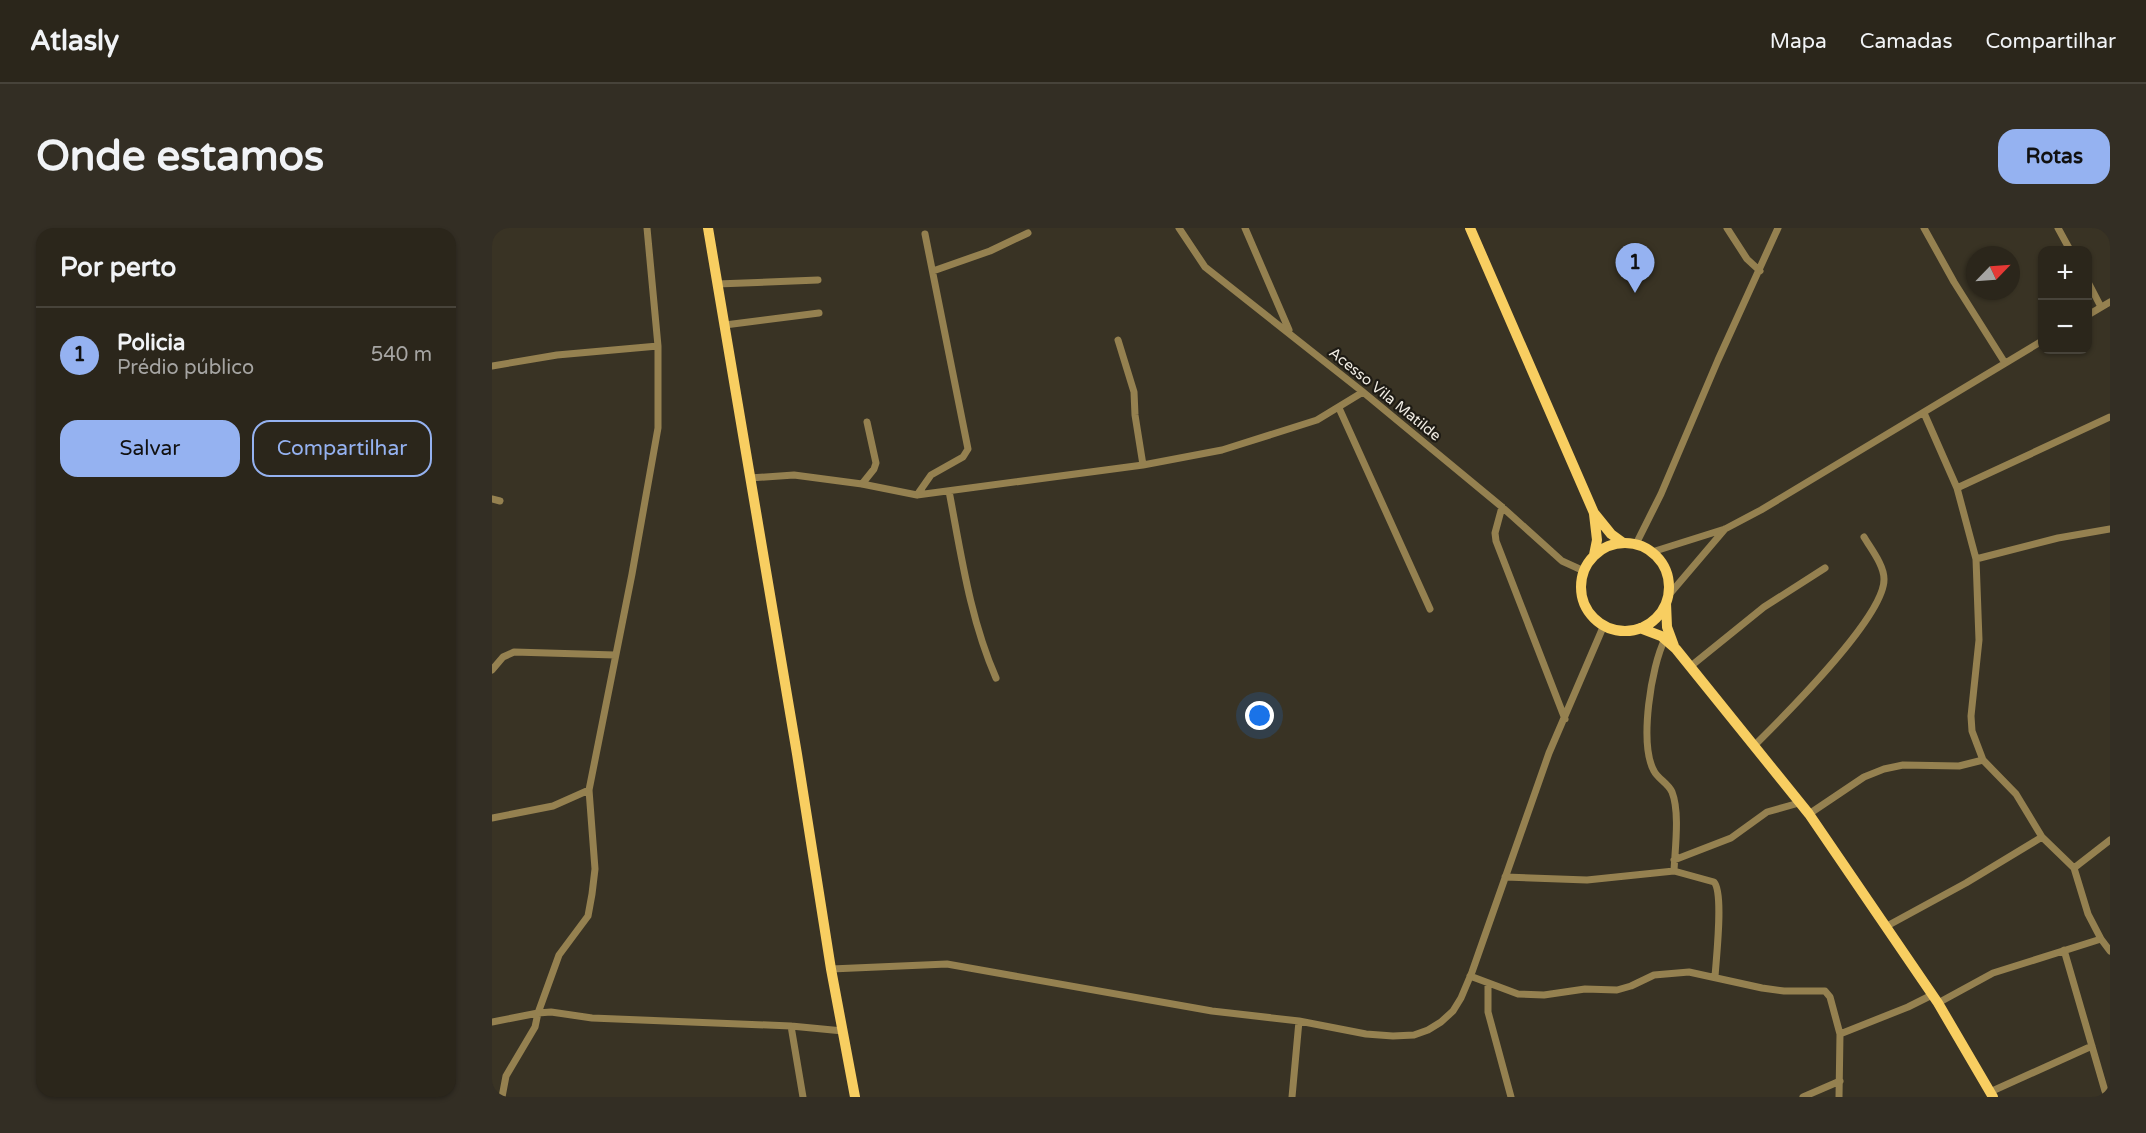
<!DOCTYPE html>
<html lang="pt">
<head>
<meta charset="utf-8">
<style>
  body { margin:0; font-family:"Varela Round",sans-serif; background:#332e24; color:#f1f3f6 }
  .controls { position:absolute; right:18px; top:18px; display:grid; overflow:hidden; border-radius:12px; box-shadow:0 2px 4px #0004 }
  .controls button { width:54px; height:54px; display:grid; place-items:center; padding:0; border:0; border-bottom:2px solid #47433a; background:#2b261b; color:#f1f3f6; font:30px sans-serif }
  .compass { position:absolute; left:1474px; top:18px; width:54px; height:54px; border-radius:50%; background:#2b261b; box-shadow:0 2px 4px #0004; rotate:65deg }
  .you { position:absolute; left:768px; top:488px; width:21px; height:21px; margin:-15px; border:4px solid #fff; border-radius:50%; background:#1a73e8; box-shadow:0 0 0 9px #1a73e833 }
  .badge { display:grid; place-items:center; width:39px; height:39px; border-radius:50%; background:#95b2f1; color:#111; font-size:20px; font-weight:700 }
  .pin { position:absolute; translate:-50% -50px; filter:drop-shadow(0 2px 3px #0008) }
  .pin::after { content:''; position:absolute; top:32px; width:21px; height:18px; background:inherit; clip-path:polygon(0 0,100% 0,50% 100%) }
  .list { margin:0; padding:0; list-style:none }
  h2 { display:flex; justify-content:space-between; align-items:center; height:78px; margin:0; padding:0 24px; font-size:26px }
  h2 small { font-size:20px; font-weight:400; color:#a6a5a3 }
  .list li { display:grid; grid-template-columns:39px 1fr auto; gap:18px; align-items:center; box-sizing:border-box; height:96px; padding:0 24px; border-top:2px solid #47433a }
  .list b { display:block; font-size:22px; white-space:nowrap }
  .list p { margin:0; font-size:20px; white-space:nowrap; color:#a6a5a3 }
  .list em { font-size:20px; font-style:normal; color:#a6a5a3 }
  .actions { display:flex; gap:12px; padding:18px 24px }
  .actions a { flex:1; padding:14px 0; border:2px solid #95b2f1; border-radius:18px; text-align:center; font-size:21px; color:#95b2f1 }
  .actions .main { background:#95b2f1; color:#111 }
  .map { position:relative; flex:none; width:1618px; height:869px; overflow:hidden; border-radius:18px }
  header { display:flex; align-items:center; gap:36px; box-sizing:border-box; height:84px; padding:0 30px; background:#2b261b; border-bottom:2px solid #47433a }
  header strong { font-size:28px }
  nav { display:flex; gap:33px; margin-inline-start:auto; font-size:21px }
  .intro { display:flex; align-items:center; justify-content:space-between; box-sizing:border-box; height:144px; padding:0 36px }
  h1 { margin:0; font-size:42px }
  .button { padding:15px 27px; border-radius:18px; background:#95b2f1; color:#111; font-size:21px; font-weight:700 }
  main { display:flex; gap:36px; padding:0 36px }
  aside { flex:1; background:#2b261b; border-radius:18px; box-shadow:0 2px 4px #0004 }
  .map>svg:first-child { display:block }
</style>
</head>
<body>
<header>
<strong>Atlasly</strong>
<nav><a>Mapa</a><a>Camadas</a><a>Compartilhar</a></nav>
</header>
<div class="intro"><h1>Onde estamos</h1><a class="button">Rotas</a></div>
<main>
<aside>
<h2>Por perto<small></small></h2>
<ul class="list">
<li><span class="badge">1</span><div><b>Policia</b><p>Prédio público</p></div><em>540 m</em></li>
</ul>
<div class="actions"><a class="main">Salvar</a><a>Compartilhar</a></div>
</aside>
<div class="map">
<svg width="1618" height="869" viewBox="0 0 1618 869">
  <rect width="100%" height="100%" fill="#393324"/>
  <g fill="none" stroke-linecap="round" stroke-linejoin="round">
    <!-- street -->
    <path stroke="#958150" stroke-width="7" d="M687,0l26,39 158,125 139,115 60,54 22,10
      M753,0l44,102
      M1235,0l20,31 13,12
      M1432,0l30,54 51,81
      M1566,0l12,22
      M441,43l57,-20 38,-18
      M1596,54l13,25
      M225,56l101,-4
      M1596,87l22,-13
      M233,97l94,-12
      M626,112l16,52 1,23 8,50
      M0,138l65,-11 101,-9
      M847,180l91,201
      M1432,185l33,75 19,71 3,81 -8,76 1,15 11,29 33,34 26,43 32,31 14,46 13,25 9,12
      M258,250l44,-3 68,9 55,11 226,-30 79,-15 95,-30 46,-28
      M370,256l12,-15 2,-6 -9,-41
      M1465,260l153,-71
      M457,263c12,63 21,128 47,187
      M425,267l14,-20 32,-18 5,-8 -43,-215
      M0,271l8,2
      M1010,279l-7,26 1,8 69,178
      M1144,316l25,-50 57,-134 60,-132
      M1160,324l73,-23 36,-19 281,-169
      M1484,331l82,-21 52,-9
      M1176,368l57,-67
      M1173,411c-14,27 -26,105 -11,132 4,8 14,12 18,21 8,20 3,57 2,79l40,11c10,11 2,77 1,95
      M1199,438l73,-59 61,-39
      M0,442l11,-13 11,-5 101,3
      M1262,518c28,-28 131,-129 130,-167 0,-14 -13,-30 -20,-42
      M1317,586l55,-37 20,-8 19,-4 56,1 24,-6
      M0,590l61,-12 36,-16
      M1182,632l57,-22 36,-26 32,-9
      M1582,640l36,-28
      M1013,649l82,3 87,-9
      M1395,698l79,-43 76,-46
      M1572,722l41,141
      M339,741l116,-5 265,47 87,10 67,13 27,2 21,-1 14,-5 13,-8 12,-11 8,-13 11,-26 77,-219 55,-128
      M978,748l48,18 26,1 41,-6 32,1 14,-4 23,-11 35,-3 73,16 22,3h41l5,6 10,37
      M996,756v28l23,85
      M1446,775l55,-30 108,-34
      M0,794l46,-9 13,-1 41,6 199,8 52,5
      M299,798l12,71
      M1498,864l102,-46
      M10,869l4,-21 29,-49 3,-14 21,-58 29,-39 4,-22 3,-25 -6,-79 43,-216 26,-146v-82l-11,-118
      M800,869l7,-76
      M1311,869l37,-16
      M1347,869l1,-63 68,-27 24,-12"/>
    <!-- primary -->
    <path stroke="#f8ce61" stroke-width="10" d="M216,0l89,526 34,215 24,128
      M978,0l124,285 17,21 11,8
      M1089 359a44 44 0 1 1 88 0a44 44 0 1 1-88 0Z
      M1102,327l3,-15 -3,-26
      M1174,375l1,24 7,19
      M1148,400l21,8 15,13 133,165 129,189 55,94"/>
  </g>
  <g text-anchor="middle" stroke-width="4.5" stroke-linejoin="round" paint-order="stroke">
    <!-- street labels -->
    <g font-size="15" fill="#f0ece3" stroke="#1e1b14">
      <text transform="translate(893 166) rotate(39)" y="5">Acesso Vila Matilde</text>
    </g>
  </g>
</svg>
<div class="controls">
<button>+</button>
<button>−</button>
</div>
<svg class="compass" viewBox="-18 -18 36 36"><path d="M0-13l5 13h-10z" fill="#e53935"/><path d="M0 13l5-13h-10z" fill="#a6a5a3"/></svg>
<div class="you"></div>
<div class="pin badge" style="left:1143px;top:65px">1</div>
</div>
</main>
</body>
</html>
